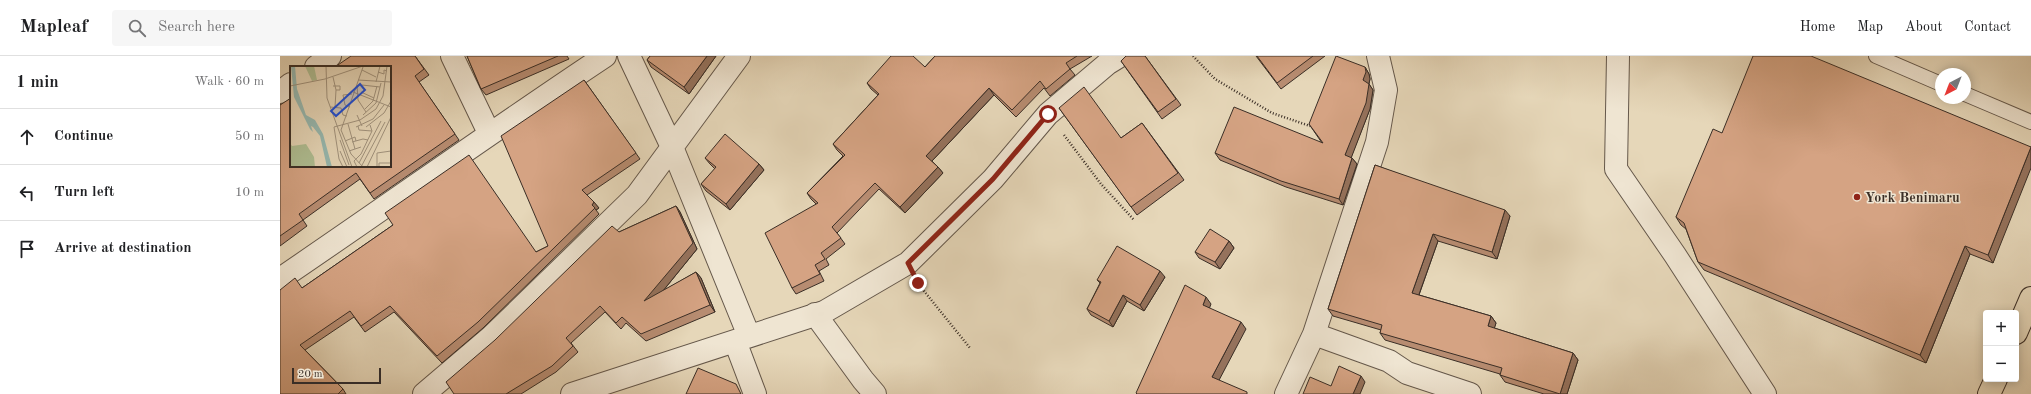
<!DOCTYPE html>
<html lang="en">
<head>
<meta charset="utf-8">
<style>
  body { margin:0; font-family:"Old Standard TT",serif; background:#f6f6f6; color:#202124 }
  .controls { position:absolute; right:12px; bottom:12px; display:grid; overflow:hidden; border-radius:4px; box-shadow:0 2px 10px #0003 }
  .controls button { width:36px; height:36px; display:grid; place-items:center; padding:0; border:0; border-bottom:1px solid #e0e0e0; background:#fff; color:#202124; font:20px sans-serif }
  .compass { position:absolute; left:1655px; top:12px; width:36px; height:36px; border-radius:50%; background:#fff; box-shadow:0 2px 10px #0003; rotate:222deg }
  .scale { position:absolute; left:12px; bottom:10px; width:89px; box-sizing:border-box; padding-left:4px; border:2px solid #3a2e26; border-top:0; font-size:11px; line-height:14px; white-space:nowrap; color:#3a2e26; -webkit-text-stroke:3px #efe5d2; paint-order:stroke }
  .stop { position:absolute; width:12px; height:12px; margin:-9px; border:3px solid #8f2418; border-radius:50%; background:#fff }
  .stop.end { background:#8f2418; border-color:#fff; box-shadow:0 1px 4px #0008 }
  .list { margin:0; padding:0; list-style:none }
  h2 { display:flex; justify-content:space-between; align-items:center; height:52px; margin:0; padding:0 16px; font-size:17px }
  h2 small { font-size:13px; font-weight:400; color:#757577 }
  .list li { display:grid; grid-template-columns:26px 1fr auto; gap:12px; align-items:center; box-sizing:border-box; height:56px; padding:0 16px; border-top:1px solid #e0e0e0 }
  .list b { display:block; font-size:15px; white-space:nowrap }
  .list em { font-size:13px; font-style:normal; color:#757577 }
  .icon { flex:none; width:22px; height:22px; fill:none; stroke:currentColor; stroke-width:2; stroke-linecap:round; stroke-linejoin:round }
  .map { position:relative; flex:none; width:1751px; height:338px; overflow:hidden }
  header { display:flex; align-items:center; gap:24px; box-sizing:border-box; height:56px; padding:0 20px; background:#fff; border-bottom:1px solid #e0e0e0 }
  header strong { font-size:19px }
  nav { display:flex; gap:22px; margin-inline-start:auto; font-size:14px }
  .search { width:280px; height:36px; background:#f6f6f6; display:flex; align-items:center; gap:10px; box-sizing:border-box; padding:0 14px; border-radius:4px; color:#757577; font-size:15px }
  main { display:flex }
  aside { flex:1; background:#fff }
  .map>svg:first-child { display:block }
</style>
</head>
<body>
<header>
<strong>Mapleaf</strong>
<div class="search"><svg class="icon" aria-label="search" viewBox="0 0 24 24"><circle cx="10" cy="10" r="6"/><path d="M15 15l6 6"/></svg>Search here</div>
<nav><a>Home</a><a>Map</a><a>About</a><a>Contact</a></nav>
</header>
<main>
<aside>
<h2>1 min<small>Walk · 60 m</small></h2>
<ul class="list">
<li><svg class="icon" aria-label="ahead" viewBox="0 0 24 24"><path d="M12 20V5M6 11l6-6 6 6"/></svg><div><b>Continue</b></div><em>50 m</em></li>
<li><svg class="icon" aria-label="left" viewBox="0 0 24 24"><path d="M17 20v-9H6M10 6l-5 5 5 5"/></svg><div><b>Turn left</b></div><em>10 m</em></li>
<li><svg class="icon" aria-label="arrive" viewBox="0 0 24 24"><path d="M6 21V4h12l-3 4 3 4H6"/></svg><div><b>Arrive at destination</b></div></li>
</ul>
</aside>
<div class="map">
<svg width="1751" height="338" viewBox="0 0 1751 338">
  <rect width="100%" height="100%" fill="#e6d7b9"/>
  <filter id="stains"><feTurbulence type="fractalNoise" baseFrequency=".005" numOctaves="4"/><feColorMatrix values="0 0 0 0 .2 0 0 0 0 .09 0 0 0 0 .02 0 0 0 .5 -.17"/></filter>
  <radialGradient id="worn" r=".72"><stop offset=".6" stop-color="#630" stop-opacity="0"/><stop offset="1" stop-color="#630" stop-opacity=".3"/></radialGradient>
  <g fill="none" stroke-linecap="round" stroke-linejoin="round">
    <!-- service casing -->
    <g stroke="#65584b" stroke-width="16">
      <path id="service" d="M1596,0l65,28
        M1685,38l66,28"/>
    </g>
    <!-- minor casing -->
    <g stroke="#65584b" stroke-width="24">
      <path id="minor" d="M172,0l37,77
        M349,0l43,91 77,189
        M1338,0l-2,113 59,86 90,139
        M36,11l14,-11
        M0,36l11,-8
        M0,223c109,-74 215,-150 325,-223
        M535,258l48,66 12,14
        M1034,278l75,27 18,12 63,21
        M455,285l20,53
        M144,338l67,-57 146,-142 102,-139
        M292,338l252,-82 84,-49 85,-84 55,-65 59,-50 13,-8
        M1006,338l28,-60 63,-192 9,-52 -8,-34"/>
    </g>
    <!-- trunk casing -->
    <g stroke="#3a2e26" stroke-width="24">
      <path id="trunk" d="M1736,277l15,-35
        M1709,338l7,-15"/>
    </g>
    <!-- path -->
    <path stroke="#3a2e26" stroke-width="2.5" stroke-dasharray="1 2" stroke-linecap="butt" d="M913,0l22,23 57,34 41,14
      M784,79l37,49 33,36
      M640,230l50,62"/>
    <!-- service -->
    <use href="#service" stroke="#efe5d2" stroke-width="14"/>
    <!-- minor -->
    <use href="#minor" stroke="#efe5d2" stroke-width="22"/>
    <!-- trunk -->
    <use href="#trunk" stroke="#e6d7b9" stroke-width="22"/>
  </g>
  <!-- wall -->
  <path fill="#b78c71" stroke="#3a2e26" d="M135,0l14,19 -10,7 40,58 -85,59 -14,-20 -57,41 4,6 -27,20v-141z
    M187,0h100l2,3 -83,36 -5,-6z
    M370,0h66l-27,38 -38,-27 -4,-7z
    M655,0h157l-22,13 5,6 -25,21 -6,-8 -28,29 -22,-22 -62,66 6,6 5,6 -38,40 -26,-24 -42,44 8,11 -19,15 3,6 -10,6 5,10 -28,13 -4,-6 24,-84 -5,-5 -4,-6 36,-37 -6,-6 -4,-6 45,-49 -7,-6 -4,-6 58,-16z
    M865,0l36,49 -19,14 -41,-58z
    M976,0h69l-44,33z
    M1085,11l4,7 1,5 -1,5 4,6 -3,19 -19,48 6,7 -14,41 -57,-18 -66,-27 -5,-7 107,-10 -13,-19z
    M304,24l56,79 -53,36 12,13 -3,2 3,4 -116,114 -41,35 -48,-51 -29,20 -11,-15 -49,33 38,39 3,5h-66l22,-106 91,-63 143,27 12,-6z
    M779,52l62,30 21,-15 42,57 -47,35z
    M1442,77l309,14 -38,116 -23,-9 -44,109 -222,-93 -6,-8 -12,-33 -5,-4 -5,-8z
    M425,102l54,6 5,6 -34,40 -24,-19 -5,-7 14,-15 -5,-5z
    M1095,109l135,51 -13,43 -59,-18 -19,54 72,21 5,7 -2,5 79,25 5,7 -11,34h-23l-39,-12 -5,-7v-1l-115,-34 -5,-7 1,-3 -48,-14 -5,-7z
    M396,150l4,6 17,37 -34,42 33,-19 5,6 14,34 -69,29 -20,-18 -5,6 -16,-17 -34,31 7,9 -22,20 -35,22h-67l165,-162z
    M949,185l5,7 -14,21 -21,-11 -4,-6z
    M885,221l-21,34 -17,-10 -14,26 -22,-12 -4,-6 13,-26 -3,-3z"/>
  <!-- shaded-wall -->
  <path fill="#95725c" stroke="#3a2e26" d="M427,0h9l-27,38 -5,-7z
    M1085,11l4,7 1,5 -2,8 -5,-7z
    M1089,28l4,6 -3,19 -20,52 -5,-6z
    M709,32l5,7 -63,67 -5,-6z
    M1751,91v21l-38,95 -5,-8z
    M1072,102l5,6 -14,41 -4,-6z
    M479,108l5,6 -34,40 -4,-6z
    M658,111l5,6 -38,40 -5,-6z
    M314,146l5,6 -3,2 -4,-5z
    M396,150l4,6 17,37 -48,59 -5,-7z
    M1225,154l5,6 -13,43 -5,-7z
    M1153,178l5,7 -21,59 -5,-7z
    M949,185l5,7 -14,21 -5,-7z
    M1685,190l5,8 -44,109 -6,-8z
    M880,215l5,6 -21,34 -4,-6z
    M416,216l5,6 14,34 -5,-7z
    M843,239l4,6 -14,26 -4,-6z
    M926,241l5,7 -3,8 -5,-7z
    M1211,260l5,7 -3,10 -5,-7z
    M961,266l5,7 -29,55 -5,-7z
    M1293,297l5,7 -11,34h-7z
    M1081,320l4,6 -5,12h-7z"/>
  <!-- building -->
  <path fill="#d5a383" stroke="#3a2e26" d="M71,0h64l9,13 -9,7 40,58 -85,59 -14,-20 -57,41 4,6 -23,16v-131l11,-7v68h99v-99h-55z
    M187,0h91l-77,33z
    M370,0h57l-23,31 -37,-27z
    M611,0h22l12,11 10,-11h142l-11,7 4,6 -24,20 -6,-8 -28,29 -23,-22 -63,68 12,11 -38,40 -25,-24 -43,44 9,11 -20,15 4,6 -10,6 5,9 -28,14 -27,-55 53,-30 -11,-10 38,-38 -12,-11 46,-50 -12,-11z
    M846,0h19l31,43 -18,13 -37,-51z
    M977,0h56l-36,27z
    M1056,0l29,11 1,5 -3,8 6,4 -3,19 -21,52 7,3 -13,41 -58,-18 -66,-28 19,-46 89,36 -14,-19z
    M1473,0h58l220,91 -43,108 -23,-9 -45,109 -222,-93 -14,-39 -8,-6 37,-88 9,4z
    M304,24l52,73 -54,37 12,12 -2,3 3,3 -117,114 -41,34 -47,-50 -29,20 -11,-15 -50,34 43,44 -5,5h-58v-104l15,-12 7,10 91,-63 -8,-12 84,-58 67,97 12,-6 -47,-110z
    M804,31l37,51 21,-15 36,50 -47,34 -72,-99z
    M445,78l34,30 -33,40 -25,-20 15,-17 -11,-9z
    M1095,109l130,45 -13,42 -59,-18 -21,59 79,23 -3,10 85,27 -13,41 -60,-19 2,-7 -122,-35 2,-8 -54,-16z
    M396,150l17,37 -49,58 52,-29 14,33 -69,29 -19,-17 -6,6 -16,-17 -34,32 7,8 -21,20 -46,28h-52l-8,-12 49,-42 117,-114 7,6z
    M930,173l19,12 -14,21 -20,-10z
    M837,190l43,25 -20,34 -17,-10 -14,26 -22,-12 14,-27 -4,-2z
    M905,229l21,12 -3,8 38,17 -29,55 35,15v2h-110l-1,-1z
    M1059,310l22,10 -8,18h-50l7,-17 21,9z
    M418,312l38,16 5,10h-55z"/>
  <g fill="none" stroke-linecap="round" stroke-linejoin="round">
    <!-- route -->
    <path stroke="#8f2418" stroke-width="5" d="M638,227l-10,-20 85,-84 55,-65"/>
  </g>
  <!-- markers -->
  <circle fill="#8f2418" stroke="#efe5d2" stroke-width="1.5" cx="1577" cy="141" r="4"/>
  <g text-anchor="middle" stroke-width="3" stroke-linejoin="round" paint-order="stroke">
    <!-- poi labels -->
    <g font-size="14" font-weight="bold" fill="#3a2e26" stroke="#efe5d2" text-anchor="start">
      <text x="1585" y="146">York Benimaru</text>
    </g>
  </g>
  <!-- overview -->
  <g transform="translate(10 10)">
    <rect width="101" height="101" fill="#e6d7b9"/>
    <path d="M15,0h9l3,14 -5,1zM0,77l2,3 14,-2 8,13 1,10h-24z" fill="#afbf94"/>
    <path d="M1,0h4l2,23 9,26 9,5 8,14 9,33h-5l-7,-31 -7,-9 -2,-1 2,6 -3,-3 -16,-32z" fill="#96b9b1"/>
    <path fill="none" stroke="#a1937e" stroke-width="1" d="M36,0l1,32 25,69M72,4l14,7M88,6l6,2v-4l3,1M43,11l3,13 -1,17M68,14l33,2M86,16l4,-16M67,19l1,15 8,12M72,19l18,2 1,-4M0,20l35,-7 38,-13M43,20h7v4h-4M63,26l38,15M71,26l13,6M40,41l11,1 2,7 4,1M60,41l-5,-2 -2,-10 9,-1M75,43l8,-8 4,-15M67,49l5,11M73,49l13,-12 4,-16M58,58l7,25M68,60l1,4 13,1M66,61l17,-8 11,-14M76,61l18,-14 7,-12M50,74l9,25M55,75l10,-4 1,4M62,76l11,-3 5,1M50,85l7,16M59,85l12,-4M69,97l22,-42M53,101l-4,-8 -5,-32 26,-7 16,-11 7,-13 4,-30M67,101l-3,-6 7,-7 11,-23 -2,-6M71,101l24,-45M73,101l-12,-13 -10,-24 22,-63M77,101l24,-50M87,101v-14l14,-2M89,101v-4h12"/>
    <path fill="#1d4ed8" fill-opacity="0.15" stroke="#1d4ed8" stroke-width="2" d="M70,18l5,6 -29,26 -5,-5z"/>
    <rect width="101" height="101" fill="none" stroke="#3a2e26" stroke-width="2"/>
  </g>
  <rect width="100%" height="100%" filter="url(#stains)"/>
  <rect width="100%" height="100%" fill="url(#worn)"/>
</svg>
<div class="controls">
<button>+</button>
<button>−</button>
</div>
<svg class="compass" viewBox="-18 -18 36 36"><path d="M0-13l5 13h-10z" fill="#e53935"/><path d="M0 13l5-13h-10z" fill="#757577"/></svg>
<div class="scale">20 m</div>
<div class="stop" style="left:768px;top:58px"></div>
<div class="stop end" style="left:638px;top:227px"></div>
</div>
</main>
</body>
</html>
